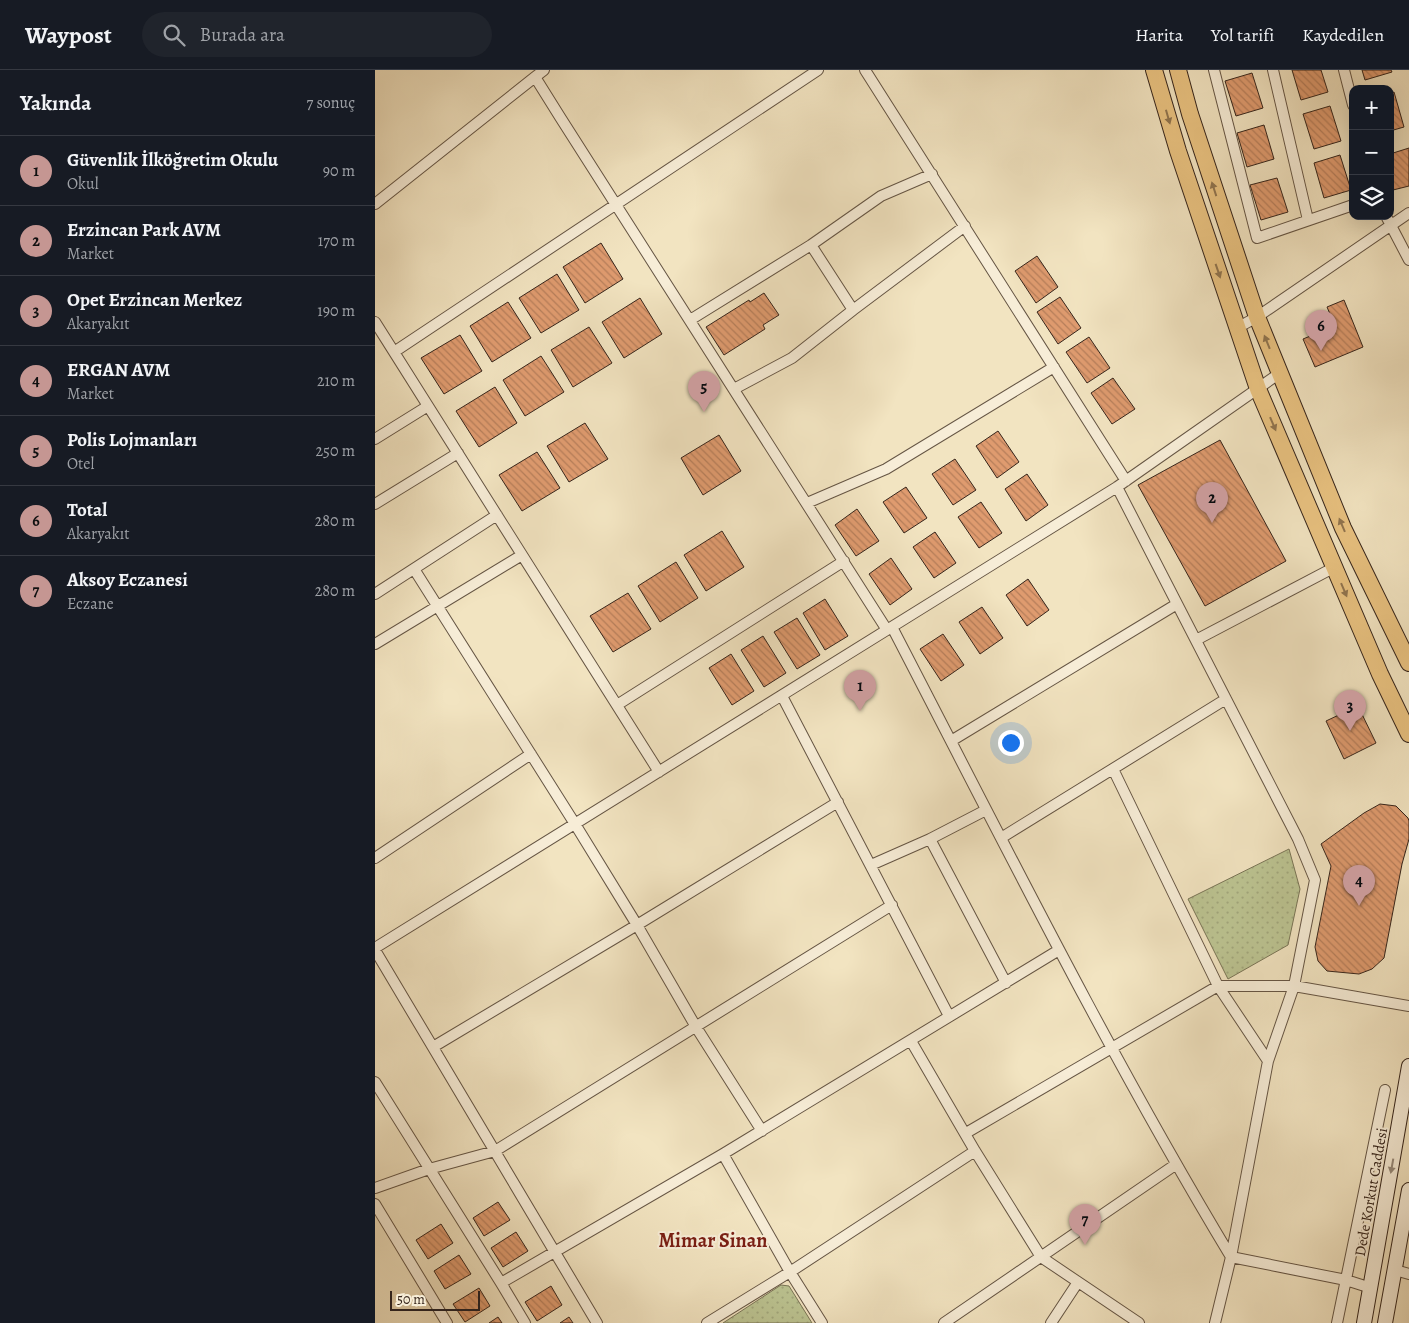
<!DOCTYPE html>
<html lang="tr">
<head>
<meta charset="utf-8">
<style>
  body { margin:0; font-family:Alegreya,serif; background:#20242c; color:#f1f3f6 }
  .controls { position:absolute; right:15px; top:15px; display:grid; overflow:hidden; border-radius:10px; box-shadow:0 5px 20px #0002 }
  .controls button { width:45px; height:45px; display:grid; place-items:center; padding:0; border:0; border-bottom:1px solid #363941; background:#171b24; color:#f1f3f6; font:25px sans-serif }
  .scale { position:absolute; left:15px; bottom:12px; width:90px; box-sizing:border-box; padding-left:5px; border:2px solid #36251b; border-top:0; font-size:14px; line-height:18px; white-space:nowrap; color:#36251b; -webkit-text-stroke:4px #f7edd7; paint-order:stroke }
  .you { position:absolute; left:635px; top:672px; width:18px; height:18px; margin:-12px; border:4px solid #fff; border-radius:50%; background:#1a73e8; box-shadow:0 0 0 8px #1a73e833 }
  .badge { display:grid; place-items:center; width:32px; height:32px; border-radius:50%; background:#c59692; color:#111; font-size:16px; font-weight:700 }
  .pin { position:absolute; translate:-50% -41px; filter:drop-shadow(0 1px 2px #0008) }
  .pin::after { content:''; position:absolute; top:26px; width:18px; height:15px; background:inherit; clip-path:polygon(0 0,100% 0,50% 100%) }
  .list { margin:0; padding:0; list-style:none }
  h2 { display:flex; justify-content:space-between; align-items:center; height:65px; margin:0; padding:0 20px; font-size:21px }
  h2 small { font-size:16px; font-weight:400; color:#9ea1a6 }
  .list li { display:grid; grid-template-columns:32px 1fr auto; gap:15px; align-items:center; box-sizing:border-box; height:70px; padding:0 20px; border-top:1px solid #363941 }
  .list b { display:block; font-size:19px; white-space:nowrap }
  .list p { margin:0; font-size:16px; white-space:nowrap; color:#9ea1a6 }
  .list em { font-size:16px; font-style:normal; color:#9ea1a6 }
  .icon { flex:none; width:28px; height:28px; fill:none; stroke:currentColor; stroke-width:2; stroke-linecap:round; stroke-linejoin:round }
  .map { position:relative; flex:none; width:1034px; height:1253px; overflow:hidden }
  header { display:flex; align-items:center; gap:30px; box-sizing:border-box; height:70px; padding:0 25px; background:#171b24; border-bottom:1px solid #363941 }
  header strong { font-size:24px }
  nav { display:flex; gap:28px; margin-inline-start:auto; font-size:18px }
  .search { width:350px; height:45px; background:#20242c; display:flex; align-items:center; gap:12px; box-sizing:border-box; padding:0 18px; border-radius:28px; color:#9ea1a6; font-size:19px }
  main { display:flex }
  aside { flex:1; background:#171b24 }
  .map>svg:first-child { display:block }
</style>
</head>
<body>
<header>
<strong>Waypost</strong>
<div class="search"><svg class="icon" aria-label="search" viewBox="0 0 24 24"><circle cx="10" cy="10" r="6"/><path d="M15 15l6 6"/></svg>Burada ara</div>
<nav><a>Harita</a><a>Yol tarifi</a><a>Kaydedilen</a></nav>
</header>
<main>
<aside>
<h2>Yakında<small>7 sonuç</small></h2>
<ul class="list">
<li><span class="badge">1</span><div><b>Güvenlik İlköğretim Okulu</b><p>Okul</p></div><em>90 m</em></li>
<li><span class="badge">2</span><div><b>Erzincan Park AVM</b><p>Market</p></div><em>170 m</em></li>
<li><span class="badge">3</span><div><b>Opet Erzincan Merkez</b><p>Akaryakıt</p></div><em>190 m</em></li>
<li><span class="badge">4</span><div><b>ERGAN AVM</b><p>Market</p></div><em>210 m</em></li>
<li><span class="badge">5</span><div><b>Polis Lojmanları</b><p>Otel</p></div><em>250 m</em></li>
<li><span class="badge">6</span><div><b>Total</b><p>Akaryakıt</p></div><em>280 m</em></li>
<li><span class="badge">7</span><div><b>Aksoy Eczanesi</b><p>Eczane</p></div><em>280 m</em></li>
</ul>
</aside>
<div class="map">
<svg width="1034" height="1253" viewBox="0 0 1034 1253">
  <defs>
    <pattern id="park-dots" width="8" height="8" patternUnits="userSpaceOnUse" patternTransform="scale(1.25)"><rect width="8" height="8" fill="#bcc492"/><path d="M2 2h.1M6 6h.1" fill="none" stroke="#a2a87d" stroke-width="1.8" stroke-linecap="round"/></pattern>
    <pattern id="building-back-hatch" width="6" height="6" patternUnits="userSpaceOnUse" patternTransform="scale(1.25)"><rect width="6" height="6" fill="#df9b6f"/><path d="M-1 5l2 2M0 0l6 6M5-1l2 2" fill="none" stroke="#b67e5a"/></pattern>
  </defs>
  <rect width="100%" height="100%" fill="#f2e4c1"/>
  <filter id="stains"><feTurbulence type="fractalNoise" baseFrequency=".004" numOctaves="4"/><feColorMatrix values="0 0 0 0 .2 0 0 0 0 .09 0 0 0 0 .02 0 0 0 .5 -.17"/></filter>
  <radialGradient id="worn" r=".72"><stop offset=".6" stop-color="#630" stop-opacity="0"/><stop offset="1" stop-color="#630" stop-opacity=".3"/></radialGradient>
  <!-- park -->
  <path fill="url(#park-dots)" stroke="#797456" d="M914,779l11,40 -12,56 -60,34 -40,-80z
    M406,1215l8,1 23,37h-89z"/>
  <!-- building -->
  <path fill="url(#building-back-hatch)" stroke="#36251b" d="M917,0h29l7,22 -27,8z
    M987,0h29l1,2 -27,8z
    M877,3l11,35 -27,8 -11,-35z
    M1019,22l10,35 -14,4v-37z
    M955,36l11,35 -27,8 -11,-35z
    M889,55l10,34 -27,8 -10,-34z
    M1034,78v38l-16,4 -3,-8v-28z
    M965,85l11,35 -27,8 -10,-35z
    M902,108l11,34 -27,8 -11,-35z
    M226,173l22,36 -38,24 -22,-36z
    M662,186l21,31 -22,16 -21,-32z
    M182,204l22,36 -38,23 -22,-35z
    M389,223l15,22 -16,10 2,4 -41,26 -18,-28 43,-27 1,2z
    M685,227l21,31 -23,16 -21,-32z
    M265,228l22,36 -38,24 -22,-36z
    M969,230l19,47 -48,20 -12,-28 32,-13 -8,-19z
    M133,232l23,36 -39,24 -22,-36z
    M214,257l23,36 -39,24 -22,-37z
    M85,265l22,36 -38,23 -23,-36z
    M714,267l21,31 -23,15 -21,-31z
    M166,286l23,36 -39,24 -22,-36z
    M738,308l22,31 -23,15 -21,-31z
    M120,317l22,36 -38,24 -23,-36z
    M210,353l23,36 -39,23 -22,-36z
    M623,361l21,31 -22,16 -21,-32z
    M344,365l22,36 -38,24 -22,-37z
    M845,370l66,121 -81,45 -67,-121z
    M162,382l23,36 -38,23 -23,-36z
    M580,389l21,31 -23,15 -21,-31z
    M652,404l21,31 -22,16 -21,-32z
    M531,417l21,31 -23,15 -21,-31z
    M606,432l21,31 -23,15 -21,-31z
    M482,439l22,32 -23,15 -21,-31z
    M347,461l22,36 -38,24 -22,-36z
    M560,462l21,31 -22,15 -21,-31z
    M516,488l21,31 -22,16 -21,-31z
    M301,492l22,36 -38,24 -22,-36z
    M653,509l21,31 -22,16 -21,-31z
    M253,523l23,36 -38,23 -23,-36z
    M450,529l23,37 -23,14 -22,-37z
    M607,537l21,31 -23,16 -21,-32z
    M422,548l23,37 -23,14 -23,-37z
    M568,564l21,31 -23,16 -21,-32z
    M388,566l23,37 -22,14 -23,-37z
    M356,584l23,37 -22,14 -23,-37z
    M983,636l18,37 -32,16 -18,-38z
    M1005,734l16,2 12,12 1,3v18l-7,25 -18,94 -12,11 -13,5 -32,-3 -9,-10 -3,-14 16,-81 -10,-22 43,-31z
    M123,1132l12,18 -26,16 -11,-18z
    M66,1154l12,19 -25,16 -12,-19z
    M141,1162l12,19 -25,16 -12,-19z
    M84,1185l12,19 -26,15 -11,-18z
    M176,1216l11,19 -25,16 -12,-19z
    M104,1218l11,18 -25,16 -12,-18z
    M123,1247l4,6h-13z
    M194,1247l4,6h-13z"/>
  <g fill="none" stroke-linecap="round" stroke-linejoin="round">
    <!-- minor casing -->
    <g stroke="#655544" stroke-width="12">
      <path id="minor" d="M169,0l-9,7 25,40 327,513
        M490,0l261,411
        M839,0l43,168 96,-33
        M898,0l35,150
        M969,0l9,35
        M0,134l160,-127
        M1011,146l23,44
        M436,175l42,65
        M315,250l121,-75 70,-49 51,-22
        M0,252l284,450
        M862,258l20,-11 152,-104
        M19,282l424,-282
        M359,319l58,-31 61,-48 112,-84
        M0,369l53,-33
        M742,417l181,352 17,41 -21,106 -26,75 -37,196 -16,66
        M432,433l79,-34 168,-102
        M0,434l83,-51
        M39,499l161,255 62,101 59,102 66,104
        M0,524l122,-79
        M517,557c110,212 216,426 339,630l115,23 25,8
        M821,570l139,-73
        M0,574l147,-89
        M407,626l167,320
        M242,635l227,-144
        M576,671l226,-137
        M738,699l105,217 50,75
        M626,768l225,-139
        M555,769l76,144
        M0,788l156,-104
        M496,795l59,-26 56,-29
        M0,878l742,-461 163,-114
        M0,880l222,373
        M536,971l64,110 66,106 98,66
        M58,977l204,-122 201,-123
        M0,1012l126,201 24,40
        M591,1063l252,-147h76l115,20
        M348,1084l67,118 32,51
        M0,1118l54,-19 66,-18 397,-246
        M0,1134l72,119
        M1020,1200l14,4
        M126,1213l222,-129 336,-204
        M332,1253l83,-51 185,-121
        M569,1253l231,-158
        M676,1253l27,-41
        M962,1253l48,-233"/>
    </g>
    <!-- secondary casing -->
    <g stroke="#36251b" stroke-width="16">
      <path id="secondary" d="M989,1253l45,-257
        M1010,1253l24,-133"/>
    </g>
    <!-- primary casing -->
    <g stroke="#36251b" stroke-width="18">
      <path id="primary" d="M779,0l24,81 80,238 122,285 29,60
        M803,0l12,44 67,203 86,211 66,135"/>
    </g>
    <!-- minor -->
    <use href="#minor" stroke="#f7edd7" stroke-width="10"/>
    <!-- secondary -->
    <use href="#secondary" stroke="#f7edd7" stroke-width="14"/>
    <!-- primary -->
    <use href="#primary" stroke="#e9c280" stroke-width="16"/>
  </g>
  <!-- one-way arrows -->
  <defs><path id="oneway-solid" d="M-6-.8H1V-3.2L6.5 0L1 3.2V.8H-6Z" transform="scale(1.25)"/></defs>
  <g fill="#90744e">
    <use href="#oneway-solid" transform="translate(793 47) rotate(74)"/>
    <use href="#oneway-solid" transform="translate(839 119) rotate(-108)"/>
    <use href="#oneway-solid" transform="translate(843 201) rotate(71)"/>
    <use href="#oneway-solid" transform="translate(892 272) rotate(-112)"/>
    <use href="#oneway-solid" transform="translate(898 354) rotate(67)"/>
    <use href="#oneway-solid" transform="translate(967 455) rotate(-113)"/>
    <use href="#oneway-solid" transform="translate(969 520) rotate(67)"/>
  </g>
  <use fill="#968979" href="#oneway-solid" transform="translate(1017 1096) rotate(100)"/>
  <g text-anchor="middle" stroke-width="4" stroke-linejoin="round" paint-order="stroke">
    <!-- street labels -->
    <g font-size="15" fill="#36251b" stroke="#f7edd7">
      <text transform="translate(996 1122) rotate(-80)" y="5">Dede Korkut Caddesi</text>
    </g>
    <!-- district labels -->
    <g font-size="20" font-weight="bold" fill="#7a1f14" stroke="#f7edd7">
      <text x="338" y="1177">Mimar Sinan</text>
    </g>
  </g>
  <rect width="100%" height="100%" filter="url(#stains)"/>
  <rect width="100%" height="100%" fill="url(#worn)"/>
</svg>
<div class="controls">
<button>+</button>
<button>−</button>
<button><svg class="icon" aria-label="layers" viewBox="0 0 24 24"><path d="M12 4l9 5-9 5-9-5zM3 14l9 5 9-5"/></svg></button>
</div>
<div class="scale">50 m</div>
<div class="you"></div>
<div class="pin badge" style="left:485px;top:641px">1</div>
<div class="pin badge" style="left:837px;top:453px">2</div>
<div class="pin badge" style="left:975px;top:661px">3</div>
<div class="pin badge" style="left:984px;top:836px">4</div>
<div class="pin badge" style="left:329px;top:342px">5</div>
<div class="pin badge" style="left:946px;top:281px">6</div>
<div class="pin badge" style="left:710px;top:1175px">7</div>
</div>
</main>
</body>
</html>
